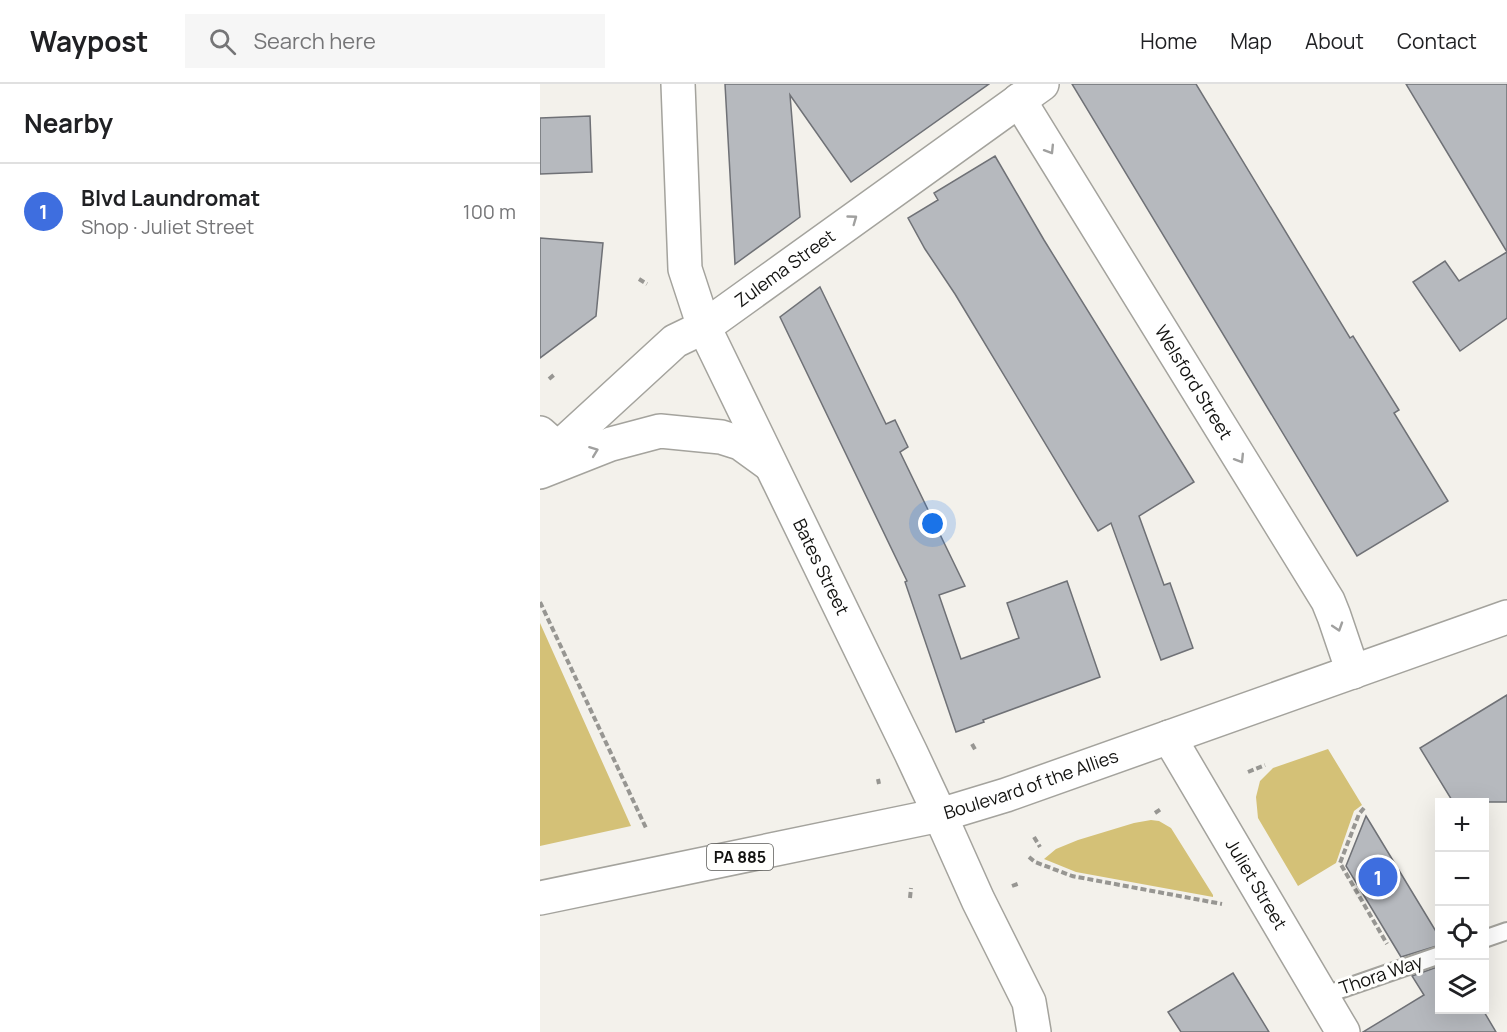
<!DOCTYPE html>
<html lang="en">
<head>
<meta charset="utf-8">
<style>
  body { margin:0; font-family:Manrope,sans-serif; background:#f6f6f6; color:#202124 }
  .controls { position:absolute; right:18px; bottom:18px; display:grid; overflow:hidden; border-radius:0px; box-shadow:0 6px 24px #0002 }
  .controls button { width:54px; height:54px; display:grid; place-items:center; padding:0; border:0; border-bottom:2px solid #e0e0e0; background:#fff; color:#202124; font:30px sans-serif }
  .you { position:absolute; left:393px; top:440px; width:21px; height:21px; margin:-15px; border:4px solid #fff; border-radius:50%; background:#1a73e8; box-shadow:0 0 0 9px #1a73e833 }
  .badge { display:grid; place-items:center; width:39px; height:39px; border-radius:50%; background:#3e6edf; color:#fff; font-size:20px; font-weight:700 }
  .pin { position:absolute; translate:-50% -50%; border:3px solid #fff; box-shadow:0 2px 6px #0006 }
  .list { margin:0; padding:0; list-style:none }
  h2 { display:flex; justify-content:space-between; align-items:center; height:78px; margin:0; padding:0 24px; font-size:26px }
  h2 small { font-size:20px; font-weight:400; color:#757577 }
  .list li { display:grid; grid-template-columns:39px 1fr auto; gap:18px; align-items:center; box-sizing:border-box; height:96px; padding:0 24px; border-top:2px solid #e0e0e0 }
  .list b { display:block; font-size:22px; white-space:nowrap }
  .list p { margin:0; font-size:20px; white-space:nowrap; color:#757577 }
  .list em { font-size:20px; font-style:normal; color:#757577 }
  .icon { flex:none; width:33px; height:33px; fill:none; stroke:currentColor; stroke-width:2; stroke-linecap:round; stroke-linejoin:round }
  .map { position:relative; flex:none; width:967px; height:948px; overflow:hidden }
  header { display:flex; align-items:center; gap:36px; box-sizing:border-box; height:84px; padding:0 30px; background:#fff; border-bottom:2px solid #e0e0e0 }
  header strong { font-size:28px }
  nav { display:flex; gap:33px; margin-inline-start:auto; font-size:21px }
  .search { width:420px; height:54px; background:#f6f6f6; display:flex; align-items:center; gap:15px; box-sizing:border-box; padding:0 21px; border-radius:0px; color:#757577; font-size:22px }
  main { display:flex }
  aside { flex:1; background:#fff }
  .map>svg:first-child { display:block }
</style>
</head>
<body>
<header>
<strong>Waypost</strong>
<div class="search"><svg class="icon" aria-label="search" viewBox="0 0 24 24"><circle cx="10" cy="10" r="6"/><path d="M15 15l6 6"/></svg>Search here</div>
<nav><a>Home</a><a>Map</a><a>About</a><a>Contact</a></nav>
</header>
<main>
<aside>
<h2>Nearby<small></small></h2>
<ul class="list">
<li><span class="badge">1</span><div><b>Blvd Laundromat</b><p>Shop · Juliet Street</p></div><em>100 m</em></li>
</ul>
</aside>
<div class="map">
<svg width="967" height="948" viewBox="0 0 967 948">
  <rect width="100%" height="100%" fill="#f3f1eb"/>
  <!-- green -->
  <path fill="#d4c177" d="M0,539l91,203 -91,20z
    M788,665l34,56 -8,6 -18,52 -38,23 -40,-68 -2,-21 4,-16 13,-13z
    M611,736l8,1 12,7 42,67v2l-137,-25 -32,-13 12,-10 22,-9 56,-17z"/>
  <!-- building -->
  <path fill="#b6b9be" stroke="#6f7176" stroke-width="1.5" d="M185,0h264l-138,98 -61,-87 10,122 -65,47z
    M532,0h124l154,254 3,-2 46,74 -5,3 54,88 -91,55z
    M866,0h101v168l-36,-60z
    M50,32l2,56 -52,2v-56z
    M455,72l49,84 150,242 -55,34 25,69 6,-2 23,65 -32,12 -50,-137 -13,8 -143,-237 -30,-45 -17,-31 30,-18 -4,-7z
    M0,154l63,5 -7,73 -56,42z
    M967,168v66l-47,33 -47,-69 32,-21 14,20z
    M280,203l66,137 9,-4 13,27 -8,5 65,134 -26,9 22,64 58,-21 -12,-35 60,-22 33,96 -117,43 1,2 -28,10 -51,-150 2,-1 -127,-264z
    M967,611v107h-54l-33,-54z
    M826,732l74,122v7l-39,12 -55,-91z
    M900,882v44h43l13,22h-133l61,-37 -12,-19z
    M693,889l36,59h-88l-13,-20z"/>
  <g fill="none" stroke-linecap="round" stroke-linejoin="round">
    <!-- service casing -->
    <g stroke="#a4a39d" stroke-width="20">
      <path id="service" d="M944,855l23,-8
        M782,912l118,-41"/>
    </g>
    <!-- minor casing -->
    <g stroke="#a4a39d" stroke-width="36">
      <g id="minor">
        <path id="s1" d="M479,16l309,501 6,15 19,56"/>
        <path id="s2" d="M164,243l338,-243"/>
        <path d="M0,349l17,15"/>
        <path id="s3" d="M629,653l174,295"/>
      </g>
    </g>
    <!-- tertiary casing -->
    <g stroke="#a4a39d" stroke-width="36">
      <g id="tertiary">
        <path id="s4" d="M138,0l7,185 19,58 207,426 29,62"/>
        <path d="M1,380l134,-123 29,-14"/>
        <path d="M0,388l71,-28 49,-13 61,6 19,6 29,21"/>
      </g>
    </g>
    <!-- secondary casing -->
    <g stroke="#a4a39d" stroke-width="36">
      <g id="secondary">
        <path id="s5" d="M400,731l66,-20 501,-178"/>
      </g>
    </g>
    <!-- primary casing -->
    <g stroke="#a4a39d" stroke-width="36">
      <path id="primary" d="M0,814l400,-83 38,85 51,102 5,30"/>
    </g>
    <!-- path -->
    <path stroke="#979692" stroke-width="4" stroke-dasharray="6 3" stroke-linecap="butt" d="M99,195l8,5
      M9,295l6,-5
      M0,518l106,226
      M432,660l4,7
      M708,688l17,-7
      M338,695l1,5
      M824,724l-5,6 -19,49 47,81
      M615,729l6,-4
      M494,753l6,10
      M489,773l6,5 37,14 150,28
      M472,802l8,-3
      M370,814l1,-10"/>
    <!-- service -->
    <use href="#service" stroke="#fff" stroke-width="16"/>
    <!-- minor -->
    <use href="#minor" stroke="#fff" stroke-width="33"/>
    <!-- tertiary -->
    <use href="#tertiary" stroke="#fff" stroke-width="33"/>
    <!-- secondary -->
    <use href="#secondary" stroke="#fff" stroke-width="33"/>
    <!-- primary -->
    <use href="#primary" stroke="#fff" stroke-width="33"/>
  </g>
  <!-- one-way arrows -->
  <defs><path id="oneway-chevron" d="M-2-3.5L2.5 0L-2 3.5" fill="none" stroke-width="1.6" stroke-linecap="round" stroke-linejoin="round" transform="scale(1.5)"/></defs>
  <g stroke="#a0a09f">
    <use href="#oneway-chevron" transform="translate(510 66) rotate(58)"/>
    <use href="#oneway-chevron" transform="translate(313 135) rotate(-36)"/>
    <use href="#oneway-chevron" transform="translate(54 367) rotate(-21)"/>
    <use href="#oneway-chevron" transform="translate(700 375) rotate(58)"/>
    <use href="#oneway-chevron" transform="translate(798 543) rotate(72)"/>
  </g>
  <g text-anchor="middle" stroke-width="6" stroke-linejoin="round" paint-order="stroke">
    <!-- shield labels -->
    <rect fill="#fffffd" stroke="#595957" stroke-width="1.5" x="167" y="760" width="66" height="26" rx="4.5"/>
    <g font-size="16" font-weight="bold" fill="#121210">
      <text x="200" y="779">PA 885</text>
    </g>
    <!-- street labels -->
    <g font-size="18" fill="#121210" stroke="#fffffd">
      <text dy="6" stroke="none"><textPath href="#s2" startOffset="100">Zulema Street</textPath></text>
      <text dy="6" stroke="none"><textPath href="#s1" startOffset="332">Welsford Street</textPath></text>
      <text dy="6" stroke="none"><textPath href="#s4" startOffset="513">Bates Street</textPath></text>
      <text dy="6" stroke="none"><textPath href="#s5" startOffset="96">Boulevard of the Allies</textPath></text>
      <text dy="6" stroke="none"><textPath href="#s3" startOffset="171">Juliet Street</textPath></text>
      <text transform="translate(841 891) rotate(-19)" y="6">Thora Way</text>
    </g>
  </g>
</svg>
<div class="controls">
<button>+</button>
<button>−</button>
<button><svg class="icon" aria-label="locate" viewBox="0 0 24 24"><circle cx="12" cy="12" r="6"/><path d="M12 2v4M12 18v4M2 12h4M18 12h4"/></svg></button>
<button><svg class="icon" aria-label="layers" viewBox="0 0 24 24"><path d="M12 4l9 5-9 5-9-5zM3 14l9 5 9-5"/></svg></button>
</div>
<div class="you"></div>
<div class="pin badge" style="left:838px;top:793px">1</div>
</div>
</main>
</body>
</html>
